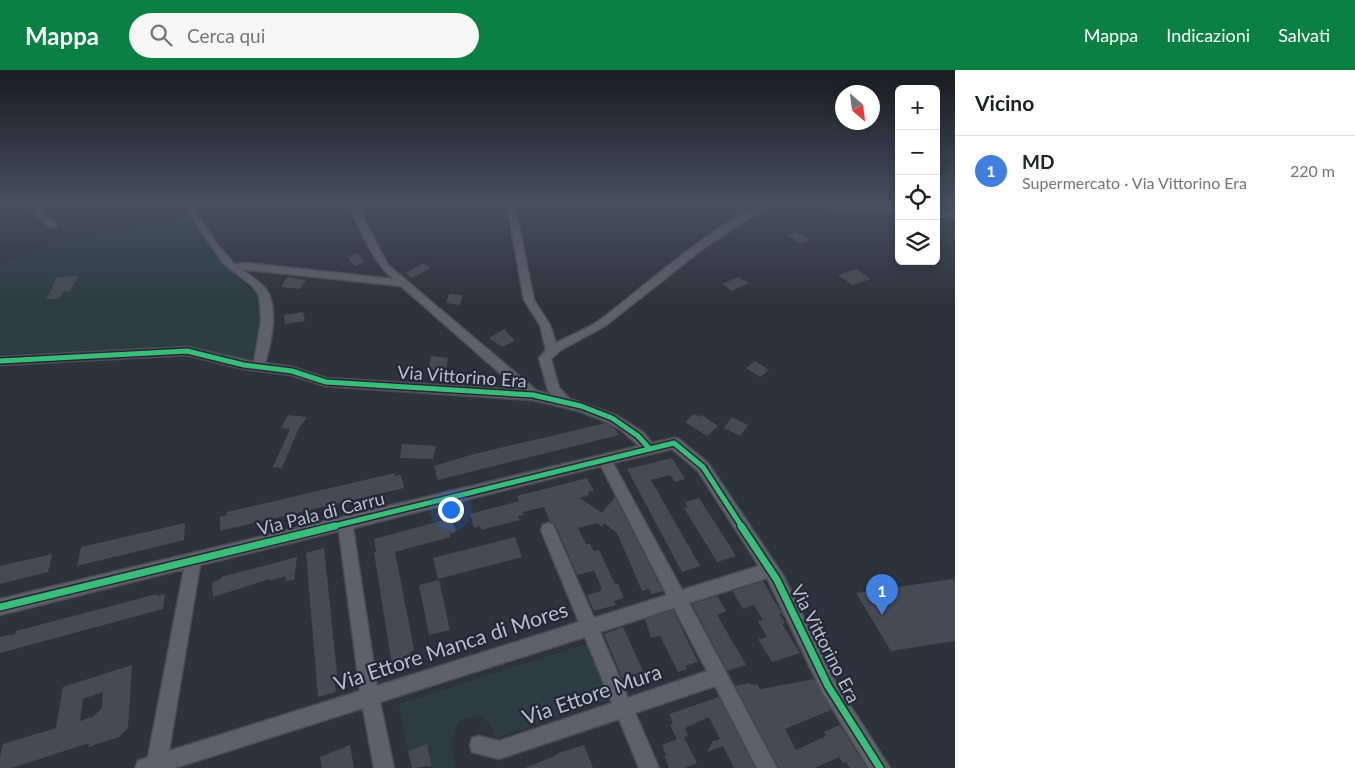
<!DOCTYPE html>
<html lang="it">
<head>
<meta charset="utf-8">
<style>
  body { margin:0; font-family:Lato,sans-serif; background:#f6f6f6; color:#202124 }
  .controls { position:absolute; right:15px; top:15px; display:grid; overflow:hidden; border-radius:8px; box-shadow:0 2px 8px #0003 }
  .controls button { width:45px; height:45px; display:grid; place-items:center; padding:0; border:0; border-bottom:1px solid #e0e0e0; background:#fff; color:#202124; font:25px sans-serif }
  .compass { position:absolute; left:835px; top:15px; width:45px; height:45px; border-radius:50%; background:#fff; box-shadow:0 2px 8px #0003; rotate:152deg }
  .you { position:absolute; left:450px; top:439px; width:18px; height:18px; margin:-12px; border:4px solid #fff; border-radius:50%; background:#1a73e8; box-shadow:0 0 0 8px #1a73e833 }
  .badge { display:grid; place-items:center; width:32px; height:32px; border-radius:50%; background:#0b8043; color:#fff; font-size:16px; font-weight:700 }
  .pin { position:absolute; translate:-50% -41px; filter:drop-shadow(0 1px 2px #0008) }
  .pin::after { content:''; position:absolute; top:26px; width:18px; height:15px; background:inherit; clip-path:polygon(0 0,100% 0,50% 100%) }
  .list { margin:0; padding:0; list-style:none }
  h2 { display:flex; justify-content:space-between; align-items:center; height:65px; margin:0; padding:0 20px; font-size:21px }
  h2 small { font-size:16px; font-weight:400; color:#757577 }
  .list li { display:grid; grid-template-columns:32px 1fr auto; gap:15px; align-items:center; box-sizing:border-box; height:70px; padding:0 20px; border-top:1px solid #e0e0e0 }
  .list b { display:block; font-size:19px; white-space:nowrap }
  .list p { margin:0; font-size:16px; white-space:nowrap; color:#757577 }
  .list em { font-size:16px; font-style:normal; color:#757577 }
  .icon { flex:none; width:28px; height:28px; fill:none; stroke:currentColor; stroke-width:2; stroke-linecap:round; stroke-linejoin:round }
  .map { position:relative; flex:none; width:955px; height:698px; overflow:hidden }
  header { display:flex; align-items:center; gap:30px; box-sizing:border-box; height:70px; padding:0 25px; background:#0b8043; color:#fff }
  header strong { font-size:24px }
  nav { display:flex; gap:28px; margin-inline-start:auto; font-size:18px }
  .search { width:350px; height:45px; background:#f6f6f6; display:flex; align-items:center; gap:12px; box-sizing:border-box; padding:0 18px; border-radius:28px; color:#757577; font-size:19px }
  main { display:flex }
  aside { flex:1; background:#fff }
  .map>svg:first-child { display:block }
</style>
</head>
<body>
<header>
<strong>Mappa</strong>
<div class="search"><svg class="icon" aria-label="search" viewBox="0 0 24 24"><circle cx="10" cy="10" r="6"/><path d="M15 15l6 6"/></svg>Cerca qui</div>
<nav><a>Mappa</a><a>Indicazioni</a><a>Salvati</a></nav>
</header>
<main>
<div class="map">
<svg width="955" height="698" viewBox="0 0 955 698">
  <rect width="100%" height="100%" fill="#2e323b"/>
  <!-- green -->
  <path fill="#2b3d42" d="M190,144l14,23 22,29 35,33 1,52 -13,13 -66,-12 -183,8v-95l50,-21 63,-16z
    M589,573l22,56 -115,39c-7,-21 -15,-25 -35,-19 -12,19 -10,28 -5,49h-23l-6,-23 -19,6 -9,-47z"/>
  <!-- building -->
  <path fill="#474a52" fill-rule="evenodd" d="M796,162l15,8 -10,4 -14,-9z
    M357,183l8,9 -10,4 -8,-9z
    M424,193l7,5 -19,10 -7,-5z
    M856,199l15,10 -19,6 -14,-10z
    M78,206l-8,15 -7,1 -4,6 -13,2 11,-23z
    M287,207l19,3 -6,9 -19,-2z
    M738,207l11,6 -17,8 -10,-7z
    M449,224l14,1 -3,10 -14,-2z
    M303,242l2,9 -20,3 -1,-9z
    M504,259l11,12 -13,6 -13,-9z
    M431,286l17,2 -2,12 -18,-1z
    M755,291l14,9 -9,7 -14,-9z
    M694,344l6,3 2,-2 16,11 -11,10 -22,-14z
    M288,345l19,2 -9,13 -16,38 -9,-1 17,-38 -9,-1z
    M732,347l16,8 -8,11 -16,-8z
    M606,353l9,6 4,6 -181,45 -4,-14 40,-12z
    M402,374l34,2 -3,13 -33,-1z
    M672,388l13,21 -10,3 -5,-7 -19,5 49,86 -18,6 -55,-103z
    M395,403v3l6,-1 3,13 -184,43v-14l7,-2v-3z
    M587,408l7,13 -6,1 1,3 -9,3 22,15 13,-16 48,94 -11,3 -3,-5 -7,2 -25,-58 -13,-10 -2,4 -5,-4 -19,5 8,16h4l4,7 5,-1 16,34h3l6,14 -10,3 2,4 -22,6 -7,-16 14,-4 -1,-2 2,-1 -8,-17 -17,4 -22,-51 -5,-2 -6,-15 -21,5 1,3 -6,1 2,4 -39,10 -1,-4 -6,2 -4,-14 49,-13 -2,-5z
    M699,428l31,48 6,10 -19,6 -33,-54 4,-1 -3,-5z
    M452,448l4,14 -6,2 1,3 -56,15 19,98 -4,2 1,7 -19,6 -18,-113h2l-2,-13z
    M185,453l-1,17 -107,26 4,-19z
    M515,467l7,20 -84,22 -5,-21z
    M324,478l14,135 -3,1 1,8 -18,5 -12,-144z
    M52,484l-4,18 -48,12v-18z
    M297,487l-3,23 -8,1 -1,-5 -15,5v-2l-57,18 -1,-15 9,-3v-2z
    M953,509l2,3v59l-64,10 -35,-58z
    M439,510l11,50 -21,5 -10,-50z
    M763,511l19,33h-3l6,9 -3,1 18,29 -28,9 -14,-23 9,-2 -9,-16 5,-1 -9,-15 -11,4 -11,-18z
    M157,524v2l8,-2 -2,15 -163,44v-16l15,-3 1,-3z
    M717,526l9,15 -9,4 29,50 -19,6 -35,-67z
    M673,540l25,52 -13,4 2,3 -9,3 -18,-36 -9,2 -6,-19z
    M623,557l20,44 3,-1 5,11 -20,7 -4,-11 -5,1 -18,-44z
    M132,595l-4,63 -9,9 -31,10 1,-4 -77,25h-12v-12l3,-12 53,-16 7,-41zM103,622l-1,16 -8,8 -14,5 3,-22z
    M814,609l17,31 -46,19 11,21 30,-14 -2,-4 16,-7 27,43h-17l-4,-6 -3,1 -4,-6 -24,11h-36l-44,-82 15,-3 2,2 5,-1 3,5z
    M719,627l36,71h-21l-11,-22 -16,6 6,-11 7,-2 -11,-22 -24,11 3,8 -4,1 13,26 -12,5h-16l-5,-12 2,-1 -4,-10 15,-6 -7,-14 3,-2 -4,-9z
    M427,674l5,22 -20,2 -4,-17z
    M350,675l4,23h-32l-2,-11z
    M584,675l9,23h-68l32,-13 -1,-1z"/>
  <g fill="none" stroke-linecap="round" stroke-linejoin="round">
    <!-- minor casing -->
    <g stroke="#4a4d54" stroke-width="3">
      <path id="minor" d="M29,135h8l7,9 12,9v4c-12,1 -21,-13 -27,-22z
        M183,135h8l26,39 17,20 12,-1 147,16c-22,-20 -32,-48 -44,-74h8l31,60 149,126 14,3 -3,-4 -9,-32 7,-8 -6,-25 -16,-25 -14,-79 -6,-16h8l6,16 16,79 16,25 6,18c14,-8 30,-13 44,-23 33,-24 135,-115 169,-115l-65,43 -99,78 -44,24 -10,9 8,29 11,11 46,16 27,17 9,11 22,-5 5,1 29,24 75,112 51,105 56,88h-21l-47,-76 -55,-114 -78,25 88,165h-20l-42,-82 -80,27 24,55h-20l-20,-49 -120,40 -27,-7 -2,-7 2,-7 7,-2 20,5 113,-38 -27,-66 -205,65 14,66h-20l-11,-60 -188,60h-40l3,-7 10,-4 36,-188 -184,46v-16l639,-153 -18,-16 -14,-8 -28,-11 -46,-11 -207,-14 -35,-11 -47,-6 -57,-14 -187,10v-8l187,-10 67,15 7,-42 -2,-25 -8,-10 -28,-22zM241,199l160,17 118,104 -193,-12 -34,-11 -27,-4c6,-20 14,-55 1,-74 -7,-8 -17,-14 -25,-20zM672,379l26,22 61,95 -77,24 -69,-127zM601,396l66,129 -73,23 -41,-93 -5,-2 -5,2 -2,5 38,92 -202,64 -24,-158zM339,461l21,160 -191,60 31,-186zM674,538l33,63 -79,27 -28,-66z
        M831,135l68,2v6l-65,-4 -3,-1z
        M936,140l19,1v6l-19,-1z"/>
    </g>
    <!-- minor -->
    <use href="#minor" fill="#5e6169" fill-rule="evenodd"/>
    <!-- cycleway-far1 casing -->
    <g stroke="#212836" stroke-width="8">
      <path id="cycleway-far1" d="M0,291l187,-10 57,14 48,6 34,11 207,13 48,11 31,12 26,18 11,12
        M330,457l344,-84 29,24 39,60"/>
    </g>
    <!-- cycleway casing -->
    <g stroke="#212836" stroke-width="10">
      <path id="cycleway" d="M741,456l36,54 51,106 52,82
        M0,537l335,-81"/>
    </g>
    <!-- cycleway-far1 -->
    <use href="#cycleway-far1" stroke="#3abd76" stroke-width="5"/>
    <!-- cycleway -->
    <use href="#cycleway" stroke="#3abd76" stroke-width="7"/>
  </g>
  <!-- sky -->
  <linearGradient id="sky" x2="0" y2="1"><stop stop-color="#191c20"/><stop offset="0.58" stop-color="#464f60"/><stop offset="1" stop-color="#464f60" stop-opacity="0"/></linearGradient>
  <rect width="955" height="232" fill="url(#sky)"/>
  <g text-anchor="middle" stroke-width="4.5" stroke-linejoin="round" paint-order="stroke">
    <!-- street labels -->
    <g font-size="18" fill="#b9bfcb" stroke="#212836">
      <text transform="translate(462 307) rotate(4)" y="6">Via Vittorino Era</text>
      <text transform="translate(321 444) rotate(-14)" y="6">Via Pala di Carru</text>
      <text transform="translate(825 574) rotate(63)" y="6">Via Vittorino Era</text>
    </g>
    <!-- near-street labels -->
    <g font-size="21" fill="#b9bfcb" stroke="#212836">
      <text transform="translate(451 577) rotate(-18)" y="7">Via Ettore Manca di Mores</text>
      <text transform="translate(592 625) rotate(-19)" y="7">Via Ettore Mura</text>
    </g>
  </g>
</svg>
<div class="controls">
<button>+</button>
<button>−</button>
<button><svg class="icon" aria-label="locate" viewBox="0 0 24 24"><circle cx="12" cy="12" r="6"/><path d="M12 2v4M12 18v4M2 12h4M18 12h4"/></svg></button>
<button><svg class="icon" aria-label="layers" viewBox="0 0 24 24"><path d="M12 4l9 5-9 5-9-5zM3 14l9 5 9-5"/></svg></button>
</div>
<svg class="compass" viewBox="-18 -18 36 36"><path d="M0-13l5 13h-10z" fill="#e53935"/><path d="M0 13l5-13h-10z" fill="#757577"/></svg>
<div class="you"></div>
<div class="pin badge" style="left:882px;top:545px;background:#3f7fe0">1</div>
</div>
<aside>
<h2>Vicino<small></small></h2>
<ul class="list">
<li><span class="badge" style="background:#3f7fe0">1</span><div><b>MD</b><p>Supermercato · Via Vittorino Era</p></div><em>220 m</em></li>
</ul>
</aside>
</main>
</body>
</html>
